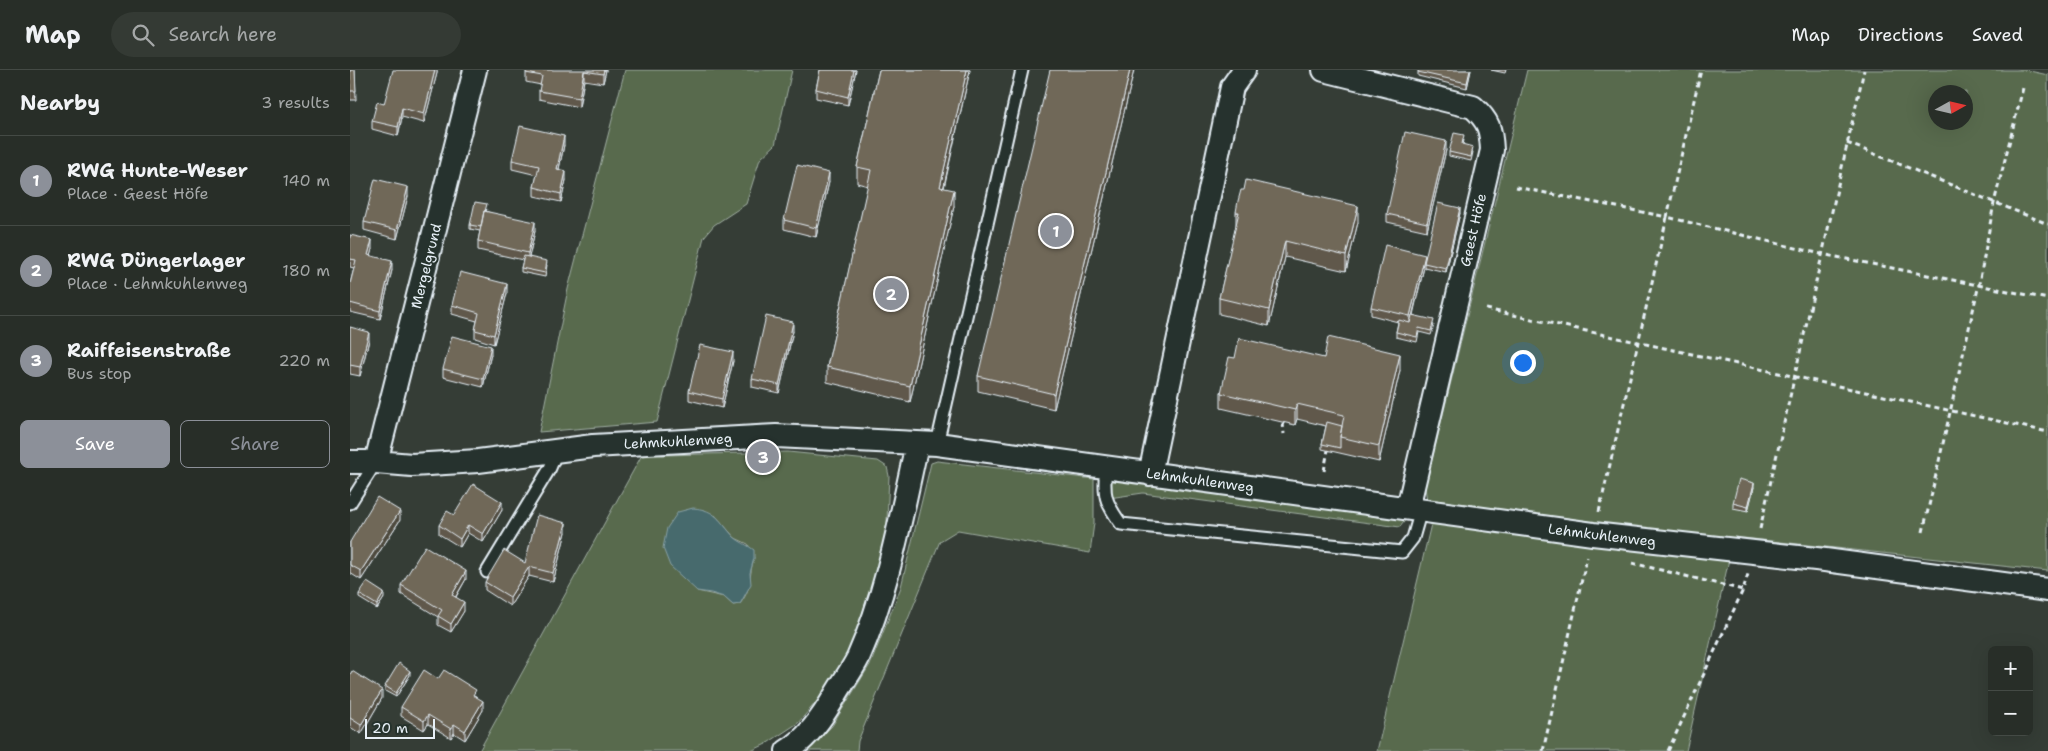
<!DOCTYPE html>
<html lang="en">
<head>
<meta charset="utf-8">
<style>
  body { margin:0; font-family:"Shantell Sans",sans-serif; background:#343a34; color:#f1f3f6 }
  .controls { position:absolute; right:15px; bottom:15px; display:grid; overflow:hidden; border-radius:8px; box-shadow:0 5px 20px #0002 }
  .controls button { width:45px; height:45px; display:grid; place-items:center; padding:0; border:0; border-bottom:1px solid #444a45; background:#282e28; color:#f1f3f6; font:25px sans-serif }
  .compass { position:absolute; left:1578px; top:15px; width:45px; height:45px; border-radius:50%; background:#282e28; box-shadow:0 5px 20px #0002; rotate:82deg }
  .scale { position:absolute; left:15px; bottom:12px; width:70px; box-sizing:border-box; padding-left:5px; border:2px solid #e8f1f8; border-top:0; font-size:14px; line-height:18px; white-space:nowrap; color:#e8f1f8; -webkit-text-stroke:4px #26332d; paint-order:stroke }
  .you { position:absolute; left:1172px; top:292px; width:18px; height:18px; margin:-12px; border:4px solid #fff; border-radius:50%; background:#1a73e8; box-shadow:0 0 0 8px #1a73e833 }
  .badge { display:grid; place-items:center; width:32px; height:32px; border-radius:50%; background:#8c9099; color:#fff; font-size:16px; font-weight:700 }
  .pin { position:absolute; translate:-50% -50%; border:2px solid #fff; box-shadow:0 1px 5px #0006 }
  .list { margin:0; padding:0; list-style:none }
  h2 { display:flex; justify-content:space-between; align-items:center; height:65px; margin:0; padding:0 20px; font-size:21px }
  h2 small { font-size:16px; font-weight:400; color:#a5a8a8 }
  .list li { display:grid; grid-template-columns:32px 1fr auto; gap:15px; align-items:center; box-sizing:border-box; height:90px; padding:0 20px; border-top:1px solid #444a45 }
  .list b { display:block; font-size:19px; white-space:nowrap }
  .list p { margin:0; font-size:16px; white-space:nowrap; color:#a5a8a8 }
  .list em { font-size:16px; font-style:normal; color:#a5a8a8 }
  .actions { display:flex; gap:10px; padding:15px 20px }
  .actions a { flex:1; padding:11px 0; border:1px solid #8c9099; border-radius:8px; text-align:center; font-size:18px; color:#8c9099 }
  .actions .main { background:#8c9099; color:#fff }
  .icon { flex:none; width:28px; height:28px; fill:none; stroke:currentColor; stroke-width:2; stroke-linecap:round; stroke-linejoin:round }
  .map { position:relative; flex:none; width:1698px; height:681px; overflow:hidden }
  header { display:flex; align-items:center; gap:30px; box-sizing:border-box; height:70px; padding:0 25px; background:#282e28; border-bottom:1px solid #444a45 }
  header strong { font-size:24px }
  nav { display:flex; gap:28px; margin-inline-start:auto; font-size:18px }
  .search { width:350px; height:45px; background:#343a34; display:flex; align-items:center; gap:12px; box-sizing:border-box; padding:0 18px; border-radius:28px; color:#a5a8a8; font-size:19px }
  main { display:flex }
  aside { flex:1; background:#282e28 }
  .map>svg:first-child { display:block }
</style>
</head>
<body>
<header>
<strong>Map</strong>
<div class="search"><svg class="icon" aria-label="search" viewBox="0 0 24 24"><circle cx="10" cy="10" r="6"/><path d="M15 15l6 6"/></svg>Search here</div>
<nav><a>Map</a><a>Directions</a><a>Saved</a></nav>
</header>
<main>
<aside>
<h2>Nearby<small>3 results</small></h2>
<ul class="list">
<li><span class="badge">1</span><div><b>RWG Hunte-Weser</b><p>Place · Geest Höfe</p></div><em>140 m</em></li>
<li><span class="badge">2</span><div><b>RWG Düngerlager</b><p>Place · Lehmkuhlenweg</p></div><em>180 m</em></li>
<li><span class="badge">3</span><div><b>Raiffeisenstraße</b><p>Bus stop</p></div><em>220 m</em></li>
</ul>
<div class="actions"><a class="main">Save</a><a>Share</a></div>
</aside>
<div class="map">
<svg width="1698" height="681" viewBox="0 0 1698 681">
  <rect width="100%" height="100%" fill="#353d36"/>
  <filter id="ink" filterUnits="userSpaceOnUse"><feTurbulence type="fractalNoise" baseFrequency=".02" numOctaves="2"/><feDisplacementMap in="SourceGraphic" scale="10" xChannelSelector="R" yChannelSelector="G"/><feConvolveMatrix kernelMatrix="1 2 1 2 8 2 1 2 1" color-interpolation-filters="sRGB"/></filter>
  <g filter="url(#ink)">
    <!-- green -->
    <path fill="#596b4e" stroke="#a0aea3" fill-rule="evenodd" d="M275,0h167l-17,75 -15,14 -14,45 -32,21 -10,12 -47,185 -118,10 29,-143z
      M1177,0h498l23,5v496l-314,-34 -48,214h-309l54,-227 -6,-36zM1586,22h30v30h-30z
      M438,382l90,9 9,6 2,9 -3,67 -37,110 -19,33 -32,37 -32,21 -15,7h-272l164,-298 20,2zM365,445l20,23 13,6 6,14c-6,19 -1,29 -14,46l-7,1 -9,-8 -27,-6z
      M587,391l157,18v44l-4,30 -132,-23 -18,11 -82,200 -1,10h-51l26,-25 39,-63 30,-76 30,-124z
      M761,407l296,41 -7,9 -257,-34 -34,5z"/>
    <!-- water -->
    <path fill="#476a6d" stroke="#87a0a5" d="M343,438c24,2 26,13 41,29 5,5 14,8 20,13v8l-4,15 1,11 -11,20 -7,1 -9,-8 -13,-4 -14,-2 -27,-25 -7,-18 4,-20 11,-16z"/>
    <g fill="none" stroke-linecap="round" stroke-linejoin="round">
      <!-- lane casing -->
      <g stroke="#e8f1f8" stroke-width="15">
        <path id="lane" d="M587,374l85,-374
          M756,397c-3,28 -1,35 15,57l281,28 11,-14 8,-28
          M0,433l26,-41
          M137,502l63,-104 7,-17"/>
      </g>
      <!-- street casing -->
      <g stroke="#e8f1f8" stroke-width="26">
        <path id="street" d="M974,0l149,37c16,14 18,23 19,43l-84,358
          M0,392h26l36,3 66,-4 115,-15 183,-10 161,8 656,90 232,26 223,30
          M26,392l99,-392
          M800,404l82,-387 12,-17
          M437,681c21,-12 37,-36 49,-57 7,-12 16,-24 22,-36 30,-68 43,-142 59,-214"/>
      </g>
      <!-- path -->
      <path stroke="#e8f1f8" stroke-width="3" stroke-dasharray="5 4" stroke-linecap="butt" d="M1497,73l201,81
        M1166,117l151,30 34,-147
        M1136,239l562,123
        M933,353l1,11
        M974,401l4,-21
        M1249,442l68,-295 154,37 227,45
        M1410,459l104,-459
        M1573,462l56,-248 15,-81 29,-115
        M1282,493l111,27
        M1193,681l44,-194
        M1318,681l75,-161 5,-16"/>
      <!-- lane -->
      <use href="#lane" stroke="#26332d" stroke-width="11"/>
      <!-- street -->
      <use href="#street" stroke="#26332d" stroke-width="22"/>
    </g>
    <!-- wall -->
    <path fill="#60594c" stroke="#e8f1f8" d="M0,0h5l1,30h-6z
      M87,0v3l-13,50 -22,-6 -4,19 -26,-7v-8l12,-17z
      M256,0l-3,13 -19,-3 -5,27 -40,-8v-8l2,-6 -15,-3v-9z
      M470,0h36l-8,35 -32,-7v-9z
      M529,0h91l-26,118 10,18 -44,196 -83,-20v-15l41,-181 -11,-3v-16z
      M784,0l-80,339 -76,-18v-15z
      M1121,0l-4,18 -49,-12v-4z
      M1141,0h15l-1,3z
      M1114,70l-1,5 10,7 -2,9 -22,-5v-4z
      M214,75l-5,24 7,11 -5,22 -27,-6v-9l3,-12 -25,-6v-9z
      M1096,80l-19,81 -40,-9v-8z
      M479,112l-13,55 -32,-8v-9z
      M58,126l-11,43 -33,-9v-8z
      M137,139l-1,2 49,20 -6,26 18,8 -2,12 -24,-5v-4l2,-8 -45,-10v-9l2,-10 -10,-2v-4z
      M886,142l122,10 -12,49 -61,-14 -16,69 -50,-12v-16l17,-71z
      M1110,143l-14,59 -22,-5 -11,48 21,10 -3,10 -12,-3 -2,10 -21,-5v-5l2,-10 -27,-7v-8l54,-49z
      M0,165l22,14 -2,7 22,14 -12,49 -30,-7v-28l4,-16 -4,-1z
      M157,223l-13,51 -19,-6v-8l2,-9 -25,-7v-9z
      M0,257l19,13 -9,36 -10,-2z
      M443,261l-14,62 -27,-6v-8z
      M141,284l-8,33 -40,-10v-8z
      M885,288h89l76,12 -21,92 -57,-13v-5l4,-18 -29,-7 -2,6 -74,-17v-15z
      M383,291l-11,47 -33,-8v-9z
      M1404,417l-6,24 -15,-3v-5z
      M152,440l-19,32 -15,-9 -8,14 -21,-13v-9l15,-10z
      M50,450l-39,60 -11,-7v-31z
      M216,462l-13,50 -24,-6 -19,30 -25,-16v-8l40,-19z
      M116,509l-10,18 8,14 -13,21 -13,-7v-8l-37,-23v-9z
      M9,524l25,4 -7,11 -18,-11z
      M0,605l32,23 -21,36 -11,-7z
      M60,605l-14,22 -11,-6v-5z
      M88,609l38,17 7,14 -18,30 -11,-7 -3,5 -23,-14 -4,6 -23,-14v-9z"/>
    <!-- shaded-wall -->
    <path fill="#4e483e" stroke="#e8f1f8" d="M85,0h2v3l-13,50v-9z
      M254,0h2l-3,13v-9z
      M504,0h2l-8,35v-8z
      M617,0h3l-30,133v-16z
      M780,0h4l-80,339v-15z
      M1120,0h1l-4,18v-5z
      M234,1v9l-5,27v-9z
      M52,38v9l-4,19v-9z
      M214,66v9l-7,33v-9z
      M1096,71v9l-19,81v-8z
      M216,101v9l-5,22v-8z
      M479,103v9l-13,55v-9z
      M58,117v9l-11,43v-9z
      M604,120v16l-44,196v-16z
      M1008,136v16l-12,49v-15z
      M1110,138v5l-14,59v-4z
      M185,152v9l-7,30v-8z
      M22,170v9l-4,15v-9z
      M935,171v16l-16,69v-16z
      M1075,185v8h-1v4l-14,58v-9z
      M42,191v9l-12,49v-8z
      M157,214v9l-13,51v-9z
      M443,252v9l-14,62v-8z
      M19,262v8l-9,36v-9z
      M141,276v8l-8,33v-8z
      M383,282v9l-11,47v-9z
      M1050,284v16l-21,92v-16z
      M947,334v15l-2,6v-15z
      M1404,413v4l-6,24v-4z
      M152,432v8l-19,32v-8z
      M50,441v9l-39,60v-9z
      M216,453v9l-13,50v-9z
      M118,455v8l-8,14v-8z
      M179,497v9l-19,30v-9z
      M116,501v8l-14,24v-8z
      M34,523v5l-7,11v-4z
      M114,532v9l-13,21v-8z
      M60,601v4l-14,22v-4z
      M32,620v8l-21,36v-9z
      M133,631v9l-18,30v-9z
      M78,645v9l-4,6v-9z
      M104,654v9l-3,5v-9z"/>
    <!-- building -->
    <path fill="#706758" stroke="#e8f1f8" d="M0,0h5l1,21h-6z
      M43,0h42l-11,44 -22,-6 -4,19 -26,-6 5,-19 7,2z
      M176,0h78l-1,4 -19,-3 -5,27 -40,-7 3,-15 -16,-3z
      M470,0h34l-6,27 -32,-8z
      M529,0h88l-27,117 14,3 -44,196 -83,-19 44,-197 -14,-3z
      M700,0h80l-76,324 -76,-18z
      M1068,0h52l-3,13 -49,-11z
      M170,56l44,10 -7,33 9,2 -5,23 -27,-7 5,-21 -27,-6z
      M1055,62l41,9 -19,82 -40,-9z
      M1104,63l10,2 -2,9 11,3 -2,10 -22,-5z
      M447,95l32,8 -13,55 -32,-8z
      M25,109l33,8 -11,43 -33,-8z
      M896,110l112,26 -12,50 -61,-15 -16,69 -50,-12 20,-86h-3l2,-11 3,-11h3z
      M125,132l12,2 -2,7h-1l-3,16 -11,-2z
      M1088,133l22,5 -14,60 -22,-5z
      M134,141l51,11 -7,31 -50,-12z
      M0,165l22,5 -4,15 24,6 -12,50 -30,-8v-19l6,-24 -6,-1z
      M1035,175l40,10 -15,61 -39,-9z
      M174,186l23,5 -2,12 -24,-5z
      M110,202l47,12 -13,51 -19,-5 4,-17 -27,-8z
      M1062,245l22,5 -3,11 -12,-3 -2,9 -21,-5 3,-12 11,3z
      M416,246l27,6 -14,63 -27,-6z
      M0,257l19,5 -9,35 -10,-2z
      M102,266l39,10 -8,33 -40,-10z
      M978,267l72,17 -21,92 -39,-9 4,-22 -47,-11 -2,6 -74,-17 8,-36 6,1 4,-20 85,20z
      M350,275l33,7 -11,47 -33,-8z
      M977,352l15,4 -2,11v11l-18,-4z
      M1389,409l15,4 -6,24 -15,-4z
      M123,414l29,18 -19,32 -15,-9 -8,14 -21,-14 8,-14 7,4z
      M27,427l23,14 -39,60 -11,-6v-23z
      M187,445l29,8 -13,50 -24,-6 -19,30 -25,-15 19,-32 21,13z
      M75,476l41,25 -14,24 12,7 -13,22 -13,-8 4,-6 -41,-25z
      M17,512l17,11 -7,12 -18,-11z
      M49,593l11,8 -14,22 -11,-7z
      M74,600l14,9 6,-9 32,20 -3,5 10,6 -18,30 -11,-7 -3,5 -23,-14 -4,6 -23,-14z
      M2,601l30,19 -21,35 -11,-7v-43z"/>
  </g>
  <g text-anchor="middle" stroke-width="4" stroke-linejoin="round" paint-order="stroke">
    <!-- street labels -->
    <g font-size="14" fill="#e8f1f8" stroke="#26332d">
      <text transform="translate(1123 160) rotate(-77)" y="5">Geest Höfe</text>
      <text transform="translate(76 196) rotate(-76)" y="5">Mergelgrund</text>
      <text transform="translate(328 371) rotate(-3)" y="5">Lehmkuhlenweg</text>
      <text transform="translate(850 410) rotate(8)" y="5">Lehmkuhlenweg</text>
      <text transform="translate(1252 465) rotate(7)" y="5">Lehmkuhlenweg</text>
    </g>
  </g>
</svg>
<div class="controls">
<button>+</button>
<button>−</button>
</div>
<svg class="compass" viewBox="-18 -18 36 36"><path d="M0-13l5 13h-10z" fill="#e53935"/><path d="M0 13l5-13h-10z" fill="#a5a8a8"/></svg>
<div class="scale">20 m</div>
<div class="you"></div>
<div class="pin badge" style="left:706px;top:161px">1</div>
<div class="pin badge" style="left:541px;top:224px">2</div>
<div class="pin badge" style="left:413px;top:387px">3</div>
</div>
</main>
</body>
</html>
